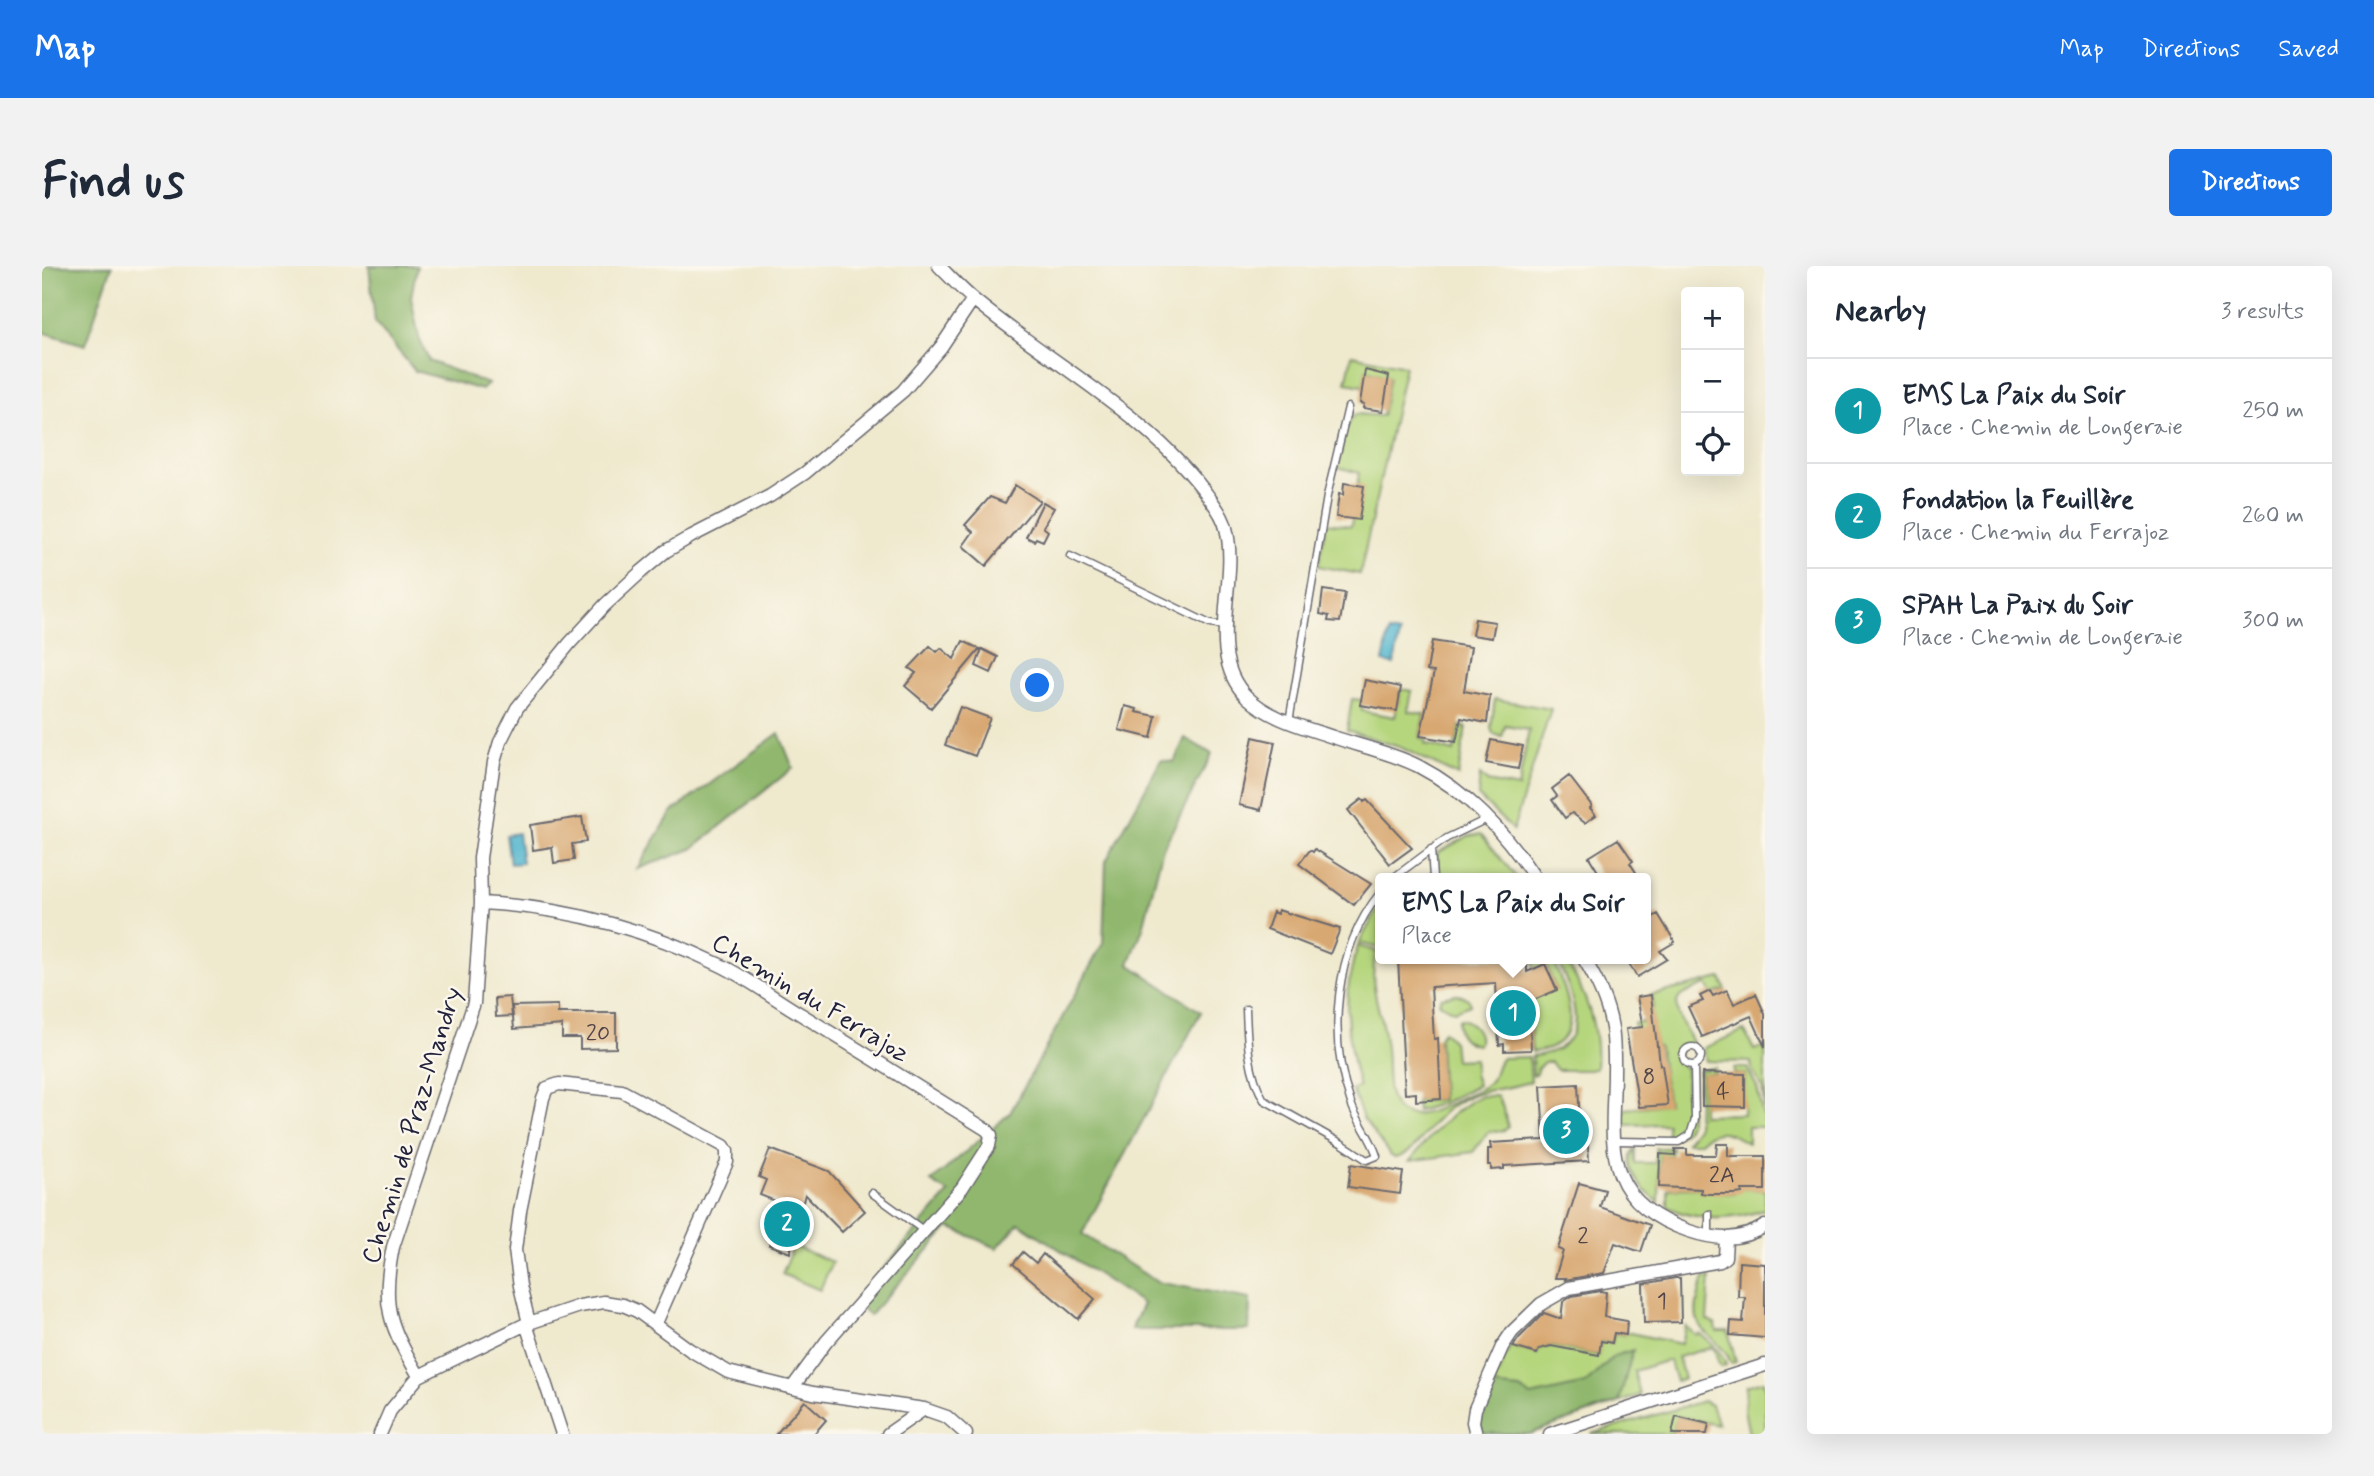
<!DOCTYPE html>
<html lang="en">
<head>
<meta charset="utf-8">
<style>
  body { margin:0; font-family:Mynerve,sans-serif; background:#f2f2f3; color:#1f2937 }
  .controls { position:absolute; right:21px; top:21px; display:grid; overflow:hidden; border-radius:7px; box-shadow:0 7px 28px #0002 }
  .controls button { width:63px; height:63px; display:grid; place-items:center; padding:0; border:0; border-bottom:2px solid #e0e1e3; background:#fff; color:#1f2937; font:35px sans-serif }
  .you { position:absolute; left:996px; top:420px; width:24px; height:24px; margin:-18px; border:5px solid #fff; border-radius:50%; background:#1a73e8; box-shadow:0 0 0 10px #1a73e833 }
  .badge { display:grid; place-items:center; width:46px; height:46px; border-radius:50%; background:#1a73e8; color:#fff; font-size:23px; font-weight:700 }
  .pin { position:absolute; translate:-50% -50%; border:4px solid #fff; box-shadow:0 2px 7px #0006 }
  .popup { position:absolute; left:1333px; top:607px; width:276px; height:91px; box-sizing:border-box; display:grid; place-content:center; border-radius:7px; background:#fff; filter:drop-shadow(0 2px 5px #0005); font-size:23px; white-space:nowrap; color:#747a83 }
  .popup b { font-size:26px; color:#1f2937 }
  .popup::after { content:''; position:absolute; left:50%; top:100%; margin-left:-14px; border:14px solid transparent; border-top-color:#fff }
  .list { margin:0; padding:0; list-style:none }
  h2 { display:flex; justify-content:space-between; align-items:center; height:91px; margin:0; padding:0 28px; font-size:30px }
  h2 small { font-size:23px; font-weight:400; color:#747a83 }
  .list li { display:grid; grid-template-columns:46px 1fr auto; gap:21px; align-items:center; box-sizing:border-box; height:105px; padding:0 28px; border-top:2px solid #e0e1e3 }
  .list b { display:block; font-size:26px; white-space:nowrap }
  .list p { margin:0; font-size:23px; white-space:nowrap; color:#747a83 }
  .list em { font-size:23px; font-style:normal; color:#747a83 }
  .icon { flex:none; width:38px; height:38px; fill:none; stroke:currentColor; stroke-width:2; stroke-linecap:round; stroke-linejoin:round }
  .map { position:relative; flex:none; width:1723px; height:1168px; overflow:hidden; border-radius:7px }
  header { display:flex; align-items:center; gap:42px; box-sizing:border-box; height:98px; padding:0 35px; background:#1a73e8; color:#fff }
  header strong { font-size:33px }
  nav { display:flex; gap:38px; margin-inline-start:auto; font-size:24px }
  .intro { display:flex; align-items:center; justify-content:space-between; box-sizing:border-box; height:168px; padding:0 42px }
  h1 { margin:0; font-size:49px }
  .button { padding:18px 32px; border-radius:7px; background:#1a73e8; color:#fff; font-size:24px; font-weight:700 }
  main { display:flex; gap:42px; padding:0 42px }
  aside { flex:1; background:#fff; border-radius:7px; box-shadow:0 7px 28px #0002 }
  .map>svg:first-child { display:block }
</style>
</head>
<body>
<header>
<strong>Map</strong>
<nav><a>Map</a><a>Directions</a><a>Saved</a></nav>
</header>
<div class="intro"><h1>Find us</h1><a class="button">Directions</a></div>
<main>
<div class="map">
<svg width="1723" height="1168" viewBox="0 0 1723 1168">
  <rect width="100%" height="100%" fill="#fbf7ec"/>
  <filter id="ink" filterUnits="userSpaceOnUse"><feTurbulence type="fractalNoise" baseFrequency=".0143" numOctaves="2"/><feDisplacementMap in="SourceGraphic" scale="14" xChannelSelector="R" yChannelSelector="G"/><feConvolveMatrix kernelMatrix="1 2 1 2 8 2 1 2 1" color-interpolation-filters="sRGB"/></filter>
  <filter id="wash" filterUnits="userSpaceOnUse"><feTurbulence type="fractalNoise" baseFrequency=".00686" numOctaves="4" result="noise"/><feDisplacementMap in="SourceGraphic" scale="28" xChannelSelector="R" yChannelSelector="G"/><feGaussianBlur stdDeviation="1.57" result="paint"/><feColorMatrix in="noise" values="0 0 0 0 0 0 0 0 0 0 0 0 0 0 0 0 0 1.4 0 .05"/><feComposite in="paint" operator="in"/></filter>
  <g filter="url(#wash)">
    <rect width="100%" height="100%" fill="#efe9ce"/>
    <!-- green -->
    <path fill="#b6d67e" stroke="#6c7c5c" stroke-width="2" d="M1310,89l53,11 -45,208 -42,-8 8,-43 25,3 8,-53 -21,-6 7,-35 6,-14 5,-4 26,2 7,-39 -23,-7 -3,16 -17,-3z
      M1359,423l11,2 -4,20 16,3 -4,24 6,2 -1,4 29,8 5,-26 7,1 -8,49 -56,-28 -55,-18 5,-31 9,1 1,11 33,6z
      M1453,433l56,10 -38,121 -35,-34 2,-21 7,7 31,6 11,-58 -24,-4 -3,11 -9,-3 -2,-6z
      M1439,568l36,44h-79l-1,-25 31,-17z
      M1338,639v43l-21,-5z
      M1316,680l18,5c-8,38 4,54 9,90 4,20 -1,47 9,64 14,24 56,-2 73,-10 8,-4 18,-7 23,-14 7,-7 5,-17 12,-23l27,-1 2,24c-33,13 -54,3 -86,30 -16,13 -29,44 -50,47l-5,-3 -27,-37 -11,-28 7,-3c-13,-48 -18,-94 -1,-141z
      M1491,693h19c16,35 38,86 -20,93l-5,-73 29,10 -10,-25 -12,5z
      M1515,693h8c21,34 34,68 31,109l-6,2h-33l-6,-8h-7l-6,6 -1,6 -4,1 -1,-19c64,-6 42,-59 25,-97z
      M1679,712l5,12 -14,4 -5,-10c-8,4 -19,7 -26,12 -13,11 7,35 11,47l-10,3c-6,9 -4,17 4,23l-1,41h5c1,18 -5,27 -23,28v-14l-48,1v-9l7,-7 42,-5 -9,-57 -24,-19 -1,-5 16,-2 -1,-12 4,-1 -2,-13z
      M1414,728l11,4 3,4v3l-16,6 -15,-8 2,-6z
      M1418,753c12,2 23,14 18,26 -13,-1 -23,-12 -20,-25z
      M1702,764l10,20 11,-4v63l-3,-22 -10,-16 -1,-9 -45,-1 -2,-13z
      M1401,765l10,10 2,19 20,-1 -1,15 4,11 -35,18 -26,8 -1,-10 26,-1 -3,-62z
      M1673,802v5l-13,1v41l41,-1 2,-40h-11v-6h13l10,19 8,40h-17v16c-17,-9 -31,-19 -48,-1h-14l11,-14 2,-58z
      M1438,830h17l5,9 6,22 -3,3 -17,2 -15,20 -63,9c21,-26 40,-49 70,-65z
      M1614,882h16l-1,7h-11l-1,47c-15,-10 -39,-35 -24,-53v14h20z
      M1659,922v4l34,2 7,-5 23,1v19c-30,12 -68,13 -97,-2v-18z
      M752,980l38,16 -12,28 -38,-16z
      M1662,1012h6l-3,42 9,5 1,6h11l8,31 -5,1c-6,-19 -30,-27 -34,-45 -3,-12 4,-29 7,-40z
      M1643,1060l11,9 3,-2c12,10 22,18 27,32l-6,2 -7,-20 -35,10 6,21 -8,3 -7,-21 -35,11 6,24 -111,39 -46,-1 -5,-12 32,-75 27,8 2,-5 12,-3 47,9 3,-14 11,2 2,-10 11,2 1,-3 55,12z
      M1721,1115l2,8v45h-16l-5,-24 2,-24z
      M1661,1135l8,4 7,20 -41,-9 -5,18h-81z"/>
    <!-- forest -->
    <path fill="#90b76d" stroke="#596c54" stroke-width="2" d="M0,0h70l-27,79 -43,-13z
      M327,0h48l-6,31 8,41 10,23 59,23 -6,6 -67,-19 -40,-49z
      M737,467l14,35 -101,81 -55,20 35,-57z
      M1143,472l27,16 -49,94 -20,80 -14,36 72,48 -119,222 75,48 93,17 -1,31h-118l12,-26 -124,-81 -22,25 -48,-21 -80,89 -14,-15 94,-108 -18,-11 79,-69 93,-170 3,-82 55,-101 13,2z
      M1591,1084l-14,52 -90,32 -46,-1 -5,-12 15,-35 27,3 11,7 54,-12 29,-28z"/>
    <!-- water -->
    <path fill="#4eb4cd" stroke="#386b84" stroke-width="2" d="M1347,366l11,2 -6,30 -11,-2z
      M476,567l4,30 -12,1 -4,-29z"/>
    <g id="blocks">
      <!-- building -->
      <path fill="#d8a872" d="M1323,104l24,6 -6,35 -20,-3 1,-4 -4,-1z
        M1302,217l20,3 -5,34 -23,-3 3,-23 4,1z
        M973,219l25,16 -54,65 -23,-20 10,-14 -8,-7 25,-28 15,6z
        M1001,236l11,6 -11,19 5,4 -5,10 -7,-3 -2,3 -8,-4z
        M1281,324l22,3 -5,29 -12,-1 1,-5 -9,-2z
        M1433,353l20,3 -3,16 -20,-3z
        M921,375l17,8 -49,59 -26,-22 11,-13 -7,-5 21,-22 7,6 4,-4 13,11z
        M1390,375l39,6 -7,44 26,5 -3,27 -26,-5 -5,24 -36,-6 14,-64 -7,-1z
        M940,383l16,8 -7,16 -15,-7z
        M1323,414l36,7 -4,24 -37,-6z
        M1083,440l12,3 -1,3 20,4 -5,22 -32,-8z
        M918,441l30,11 -15,38 -30,-11z
        M1211,471l22,5 -14,68 -22,-5z
        M1449,474l32,6 -5,23 -32,-6z
        M1527,510l23,30 -2,2 6,7 -11,8 -13,-10 -7,5 -13,-18 5,-4 -5,-7z
        M1320,533l2,3 3,-2 45,48 -22,16 -42,-54z
        M540,551l4,25 -14,2 2,16 -20,3 -2,-16 -19,3 -3,-25z
        M1576,573l15,22 -3,2 7,11 -6,4h-29l-13,-21z
        M1273,583l56,35 -17,21 -55,-41 11,-14 3,2z
        M1236,644l62,19 -10,25 -63,-25 6,-17 4,2z
        M1616,648l17,28 -15,9 7,8 -30,18 -11,-18h20v-38z
        M1356,693h129v13l18,-8 12,26 -28,12 2,48 -27,1v-7l-5,1 -3,-62 -65,4 3,52 4,-1 3,61 -25,2v-8l-11,1z
        M1685,724l7,14 22,-10 9,20v33l-14,-31 -49,21 -14,-30 15,-6 -3,-5 10,-5 3,5z
        M1609,729l6,51h1l2,19h2l6,40 -29,2 -13,-78 17,-2 -6,-30z
        M468,731l2,19 -16,1 -1,-19z
        M516,739v8h58v35l-36,1v-11h-18v-13l-48,4 -2,-23z
        M1660,807l43,1v33l-43,-1z
        M1536,818l2,43 7,-1 2,35 -85,5v3l-13,1v-5h-3v-16h3l-1,-6 54,-3 -3,-54z
        M1675,878h11v12h37v34h-23v3l-6,1h-29l-6,-1v-4l-42,-2 1,-33 15,1v-6h12v6h29z
        M728,883l59,22 36,40 -23,21 -37,-38 -15,59 -21,-8 14,-41 -23,-9 6,-15 -7,-3z
        M1309,898l52,8 -3,22 -52,-7z
        M1537,917l26,7 -5,17 50,18 -9,27 -26,-9 -11,30 -39,7 1,-2h-11l8,-27 -5,-2z
        M981,986l13,11 7,-9 52,45 -17,20 -65,-55z
        M1697,996l26,2v74l-35,-3 1,-14 12,1 2,-25h-7z
        M1633,1012h5l1,44 -37,1 -1,-39z
        M1558,1025l6,1 -2,25 23,4 -1,14 -12,-2 -2,10 -11,-2 -2,14 -48,-9 -12,3 -2,5 -24,-7 6,-9 25,-25 17,6 2,-17 9,-6z
        M763,1135l21,19 -12,14h-38z
        M1634,1150l33,8 -2,10h-35z"/>
    </g>
  </g>
  <g filter="url(#ink)">
    <use href="#blocks" fill-opacity="0" stroke="#6a686e" stroke-width="2"/>
    <g fill="none" stroke-linecap="round" stroke-linejoin="round">
      <!-- service casing -->
      <g stroke="#6a686e" stroke-width="9">
        <path id="service" d="M1028,290l140,68 14,2
          M1247,456l38,-226 21,-89
          M1389,583l2,29
          M1351,612l54,-40 40,-19
          M1204,743c1,30 2,64 18,91l77,43 26,17 10,-4c-6,-20 -20,-34 -26,-53 -24,-67 -17,-153 29,-210
          M1641 790a9 9 0 1 1 18 0a9 9 0 1 1-18 0Z
          M1573,875l64,1 11,-7 5,-16 -1,-54
          M830,927l51,37
          M1667,948v22"/>
      </g>
      <!-- minor casing -->
      <g stroke="#6a686e" stroke-width="15">
        <path id="minor" d="M897,0c11,11 22,23 34,33 79,66 177,115 238,201 6,8 13,19 15,28 14,53 -23,126 21,169 23,22 56,30 86,40 27,9 59,16 85,29 50,26 86,65 117,112
          M439,637c83,4 165,26 239,62 29,14 55,34 82,50 62,38 123,76 185,115l4,5 -2,11 -27,42 -136,154 -34,46
          M1542,693c13,21 24,44 28,69 12,84 -33,166 77,203 27,9 50,11 76,-5
          M487,1057l-9,-37 -5,-36 5,-39 23,-113 4,-10 12,-4 63,7 102,55 3,5v11l-71,161
          M484,1058l36,110
          M377,1110c-30,-51 -38,-70 -26,-129l81,-244 7,-100 -1,-45 14,-96 6,-20 17,-34 53,-65 35,-38 36,-33 25,-21 26,-15 78,-40 35,-23 98,-82 38,-44 32,-48
          M338,1168l10,-23 29,-35 107,-52 54,-18 24,-4 19,3 14,6 53,39 38,22 85,21 111,16 23,8 19,17
          M846,1168l36,-25
          M1434,1168l-3,-12 2,-13 27,-62 10,-15 29,-28 28,-16 151,-27 5,-4 1,-18
          M1508,1168l215,-69"/>
      </g>
      <!-- service -->
      <use href="#service" stroke="#fff" stroke-width="6"/>
      <!-- minor -->
      <use href="#minor" stroke="#fff" stroke-width="12"/>
    </g>
  </g>
  <g text-anchor="middle" stroke-width="5" stroke-linejoin="round" paint-order="stroke">
    <!-- number labels -->
    <g font-size="23" fill="#504449">
      <text x="556" y="774">20</text>
      <text x="1607" y="818">8</text>
      <text x="1681" y="832">4</text>
      <text x="1680" y="916">2A</text>
      <text x="1541" y="977">2</text>
      <text x="1620" y="1042">1</text>
    </g>
    <!-- street labels -->
    <g font-size="26" fill="#22223b" stroke="#fbf7ec">
      <text transform="translate(769 731) rotate(31)" y="9">Chemin du Ferrajoz</text>
      <text transform="translate(369 859) rotate(-73)" y="9">Chemin de Praz-Mandry</text>
    </g>
  </g>
</svg>
<div class="controls">
<button>+</button>
<button>−</button>
<button><svg class="icon" aria-label="locate" viewBox="0 0 24 24"><circle cx="12" cy="12" r="6"/><path d="M12 2v4M12 18v4M2 12h4M18 12h4"/></svg></button>
</div>
<div class="you"></div>
<div class="pin badge" style="left:1471px;top:747px;background:#0f9aa8">1</div>
<div class="popup"><b>EMS La Paix du Soir</b>Place</div>
<div class="pin badge" style="left:745px;top:958px;background:#0f9aa8">2</div>
<div class="pin badge" style="left:1524px;top:865px;background:#0f9aa8">3</div>
</div>
<aside>
<h2>Nearby<small>3 results</small></h2>
<ul class="list">
<li><span class="badge" style="background:#0f9aa8">1</span><div><b>EMS La Paix du Soir</b><p>Place · Chemin de Longeraie</p></div><em>250 m</em></li>
<li><span class="badge" style="background:#0f9aa8">2</span><div><b>Fondation la Feuillère</b><p>Place · Chemin du Ferrajoz</p></div><em>260 m</em></li>
<li><span class="badge" style="background:#0f9aa8">3</span><div><b>SPAH La Paix du Soir</b><p>Place · Chemin de Longeraie</p></div><em>300 m</em></li>
</ul>
</aside>
</main>
</body>
</html>
